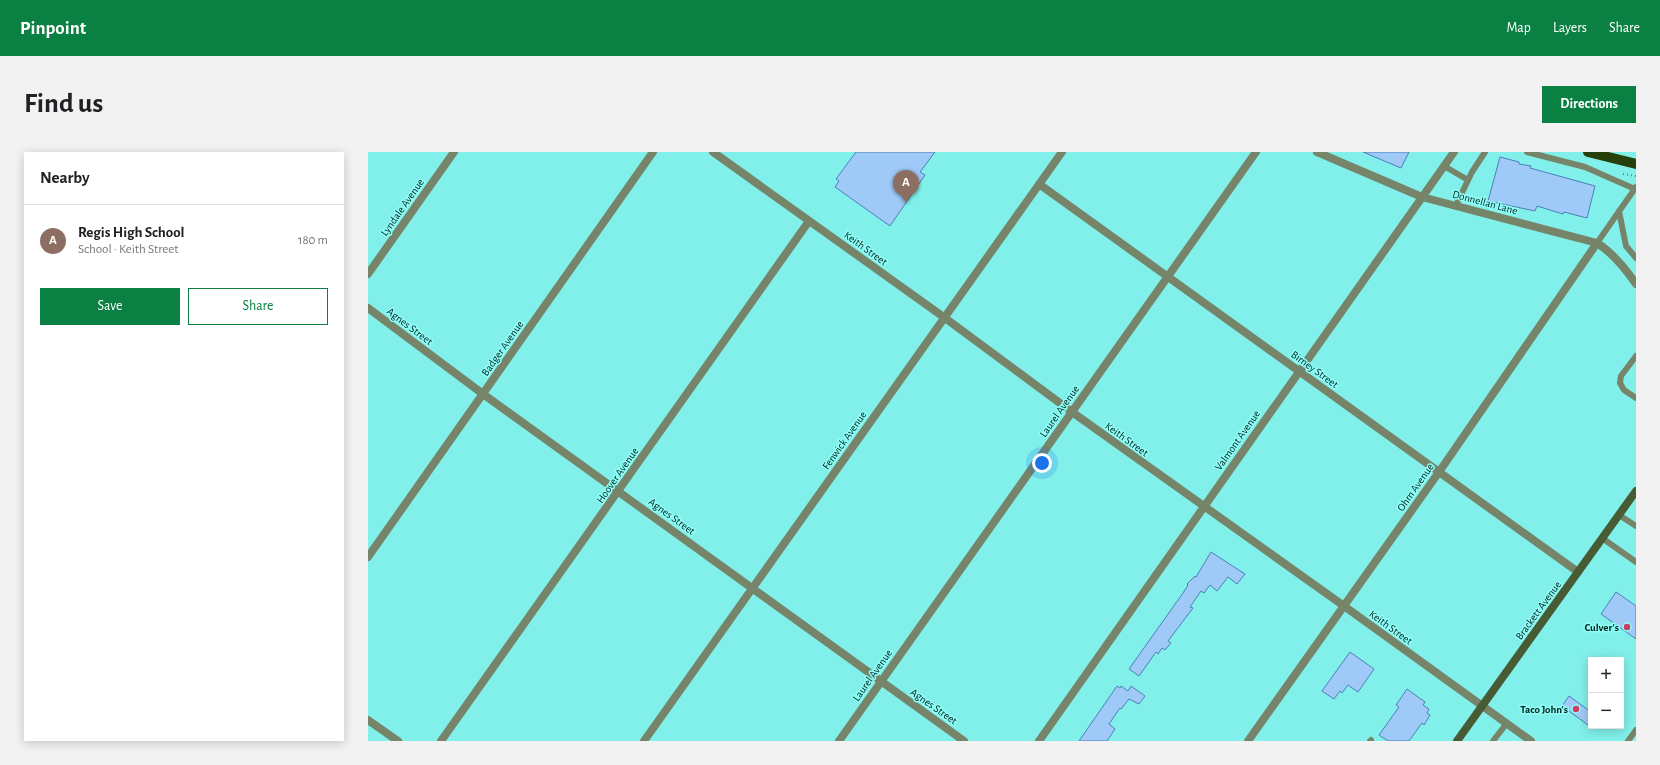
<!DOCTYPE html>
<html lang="en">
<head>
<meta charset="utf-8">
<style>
  body { margin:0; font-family:"Alegreya Sans",sans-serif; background:#f2f2f2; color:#202124 }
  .controls { position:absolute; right:12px; bottom:12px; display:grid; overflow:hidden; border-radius:0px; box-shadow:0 2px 10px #0003 }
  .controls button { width:36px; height:36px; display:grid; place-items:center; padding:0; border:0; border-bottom:1px solid #e0e0e0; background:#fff; color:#202124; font:20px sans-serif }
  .you { position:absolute; left:674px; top:311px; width:14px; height:14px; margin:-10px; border:3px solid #fff; border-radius:50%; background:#1a73e8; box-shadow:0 0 0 6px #1a73e833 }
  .badge { display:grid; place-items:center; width:26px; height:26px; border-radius:50%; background:#0b8043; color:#fff; font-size:13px; font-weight:700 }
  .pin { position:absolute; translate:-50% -33px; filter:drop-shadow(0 1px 2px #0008) }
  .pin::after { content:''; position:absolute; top:21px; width:14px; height:12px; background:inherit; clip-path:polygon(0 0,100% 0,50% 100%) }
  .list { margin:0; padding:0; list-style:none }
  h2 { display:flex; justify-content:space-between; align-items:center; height:52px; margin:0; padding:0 16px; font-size:17px }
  h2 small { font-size:13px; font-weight:400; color:#757577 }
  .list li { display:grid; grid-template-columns:26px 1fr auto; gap:12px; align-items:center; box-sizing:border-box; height:72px; padding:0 16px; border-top:1px solid #e0e0e0 }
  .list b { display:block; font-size:15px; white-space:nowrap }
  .list p { margin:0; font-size:13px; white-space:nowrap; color:#757577 }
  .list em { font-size:13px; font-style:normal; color:#757577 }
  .actions { display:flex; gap:8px; padding:12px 16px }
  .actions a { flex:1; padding:9px 0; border:1px solid #0b8043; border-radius:0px; text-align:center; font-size:14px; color:#0b8043 }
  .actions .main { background:#0b8043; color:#fff }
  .map { position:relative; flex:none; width:1268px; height:589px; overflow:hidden; border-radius:0px }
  header { display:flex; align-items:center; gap:24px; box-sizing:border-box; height:56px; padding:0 20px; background:#0b8043; color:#fff }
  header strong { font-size:19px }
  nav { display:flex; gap:22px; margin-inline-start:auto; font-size:14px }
  .intro { display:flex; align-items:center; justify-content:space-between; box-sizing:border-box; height:96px; padding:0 24px }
  h1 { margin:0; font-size:28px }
  .button { padding:10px 18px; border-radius:0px; background:#0b8043; color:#fff; font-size:14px; font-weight:700 }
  main { display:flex; gap:24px; padding:0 24px }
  aside { flex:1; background:#fff; border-radius:0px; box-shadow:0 2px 10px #0003 }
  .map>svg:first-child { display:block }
</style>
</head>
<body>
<header>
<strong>Pinpoint</strong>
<nav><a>Map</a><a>Layers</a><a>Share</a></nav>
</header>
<div class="intro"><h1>Find us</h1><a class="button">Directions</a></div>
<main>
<aside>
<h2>Nearby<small></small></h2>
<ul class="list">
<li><span class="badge" style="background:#8d6e63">A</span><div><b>Regis High School</b><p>School · Keith Street</p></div><em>180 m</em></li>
</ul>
<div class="actions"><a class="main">Save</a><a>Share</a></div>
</aside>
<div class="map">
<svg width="1268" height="589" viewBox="0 0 1268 589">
  <rect width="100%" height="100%" fill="#82f0ea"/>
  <!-- building -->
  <path fill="#9fc9f6" stroke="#4b80b7" d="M488,0h79l-15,20 5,3 -35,51 -55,-39 4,-6 -3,-2z
    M995,0h46l-8,16z
    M1132,5l19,5v2l12,2 -1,2 65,18 -8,32 -23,-6 -1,2 -26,-8 -2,5 -47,-10z
    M843,400l34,22 -8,10 -9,-7 -11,14 -7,-6 -6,8 -3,-2 -11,16 3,1 -25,33 3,2 -6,7 -3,-2 -4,6 -2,-2 -17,24 -10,-7 54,-76 5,-8 -1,-1 8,-8 1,1z
    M1248,440l20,14v33l-35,-25z
    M982,500l24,17 -16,23 -10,-7 -6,8 -2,-2 -6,8 -12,-8z
    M749,534l3,2 1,-2 7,5 3,-5 14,10 -6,8 -10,-5 -8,10 -1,-1 -11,16 6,5 -8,12h-28z
    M1039,537l18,13 -2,3 6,4 -2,4 3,2 -6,10 -2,-2 -13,18h-21l-9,-6 20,-28 -3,-2z
    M1201,544l22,16v8l-3,5 -26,-19z"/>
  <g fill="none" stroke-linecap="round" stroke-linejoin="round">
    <!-- path -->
    <path stroke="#438c87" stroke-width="2" stroke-dasharray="1 3" stroke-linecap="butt" d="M1255,22l13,2"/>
    <!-- lane -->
    <path stroke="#768569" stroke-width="6" d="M1159,0l58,15 50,22
      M1076,14l24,14
      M1088,53l16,-33 13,-20
      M1251,59l7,35 10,12
      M1229,91l39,-56
      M1268,204l-15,20 -1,7 4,7 12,8
      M1251,363l17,11
      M1234,386l34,24
      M1002,589l1,-1
      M1125,589l14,-18
      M1260,589l8,-11"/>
    <!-- street -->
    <path stroke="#768569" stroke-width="8" d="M345,0l232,166 127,94 272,194 187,135
      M949,0l105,45 175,46c16,10 28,25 39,41
      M671,32l539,388
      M0,122l86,-122
      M0,156l115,86 481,347
      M0,405l285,-405
      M0,568l30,21
      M73,589l368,-520
      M276,589l418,-589
      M471,589l417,-589
      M671,589l415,-589
      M880,589l191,-269 158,-229"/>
    <!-- secondary -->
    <path stroke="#475c34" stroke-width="8" d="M1089,589l179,-250"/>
    <!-- primary -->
    <path stroke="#273f09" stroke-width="10" d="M1220,0l48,12"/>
  </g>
  <!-- markers -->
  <g fill="#cd3e60" stroke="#8ffef7" stroke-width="1.5">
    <circle cx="1259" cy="475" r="4"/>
    <circle cx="1208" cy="557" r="4"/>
  </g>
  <g text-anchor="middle" stroke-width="3" stroke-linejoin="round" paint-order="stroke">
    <!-- street labels -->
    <g font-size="11" fill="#002220" stroke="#8ffef7">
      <text transform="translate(1117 50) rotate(15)" y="4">Donnellan Lane</text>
      <text transform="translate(34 55) rotate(-55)" y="4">Lyndale Avenue</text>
      <text transform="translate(498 96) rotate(36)" y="4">Keith Street</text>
      <text transform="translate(42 174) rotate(37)" y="4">Agnes Street</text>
      <text transform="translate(134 196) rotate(-55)" y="4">Badger Avenue</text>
      <text transform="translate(947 217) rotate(36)" y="4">Birney Street</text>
      <text transform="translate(691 259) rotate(-55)" y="4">Laurel Avenue</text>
      <text transform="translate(759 287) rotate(36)" y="4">Keith Street</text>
      <text transform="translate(476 288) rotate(-55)" y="4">Fenwick Avenue</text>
      <text transform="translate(869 288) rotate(-55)" y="4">Valmont Avenue</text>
      <text transform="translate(249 323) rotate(-55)" y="4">Hoover Avenue</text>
      <text transform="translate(1047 335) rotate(-55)" y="4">Ohm Avenue</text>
      <text transform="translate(304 364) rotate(36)" y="4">Agnes Street</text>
      <text transform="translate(1170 458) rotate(-54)" y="4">Brackett Avenue</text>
      <text transform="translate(1023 475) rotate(36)" y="4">Keith Street</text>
      <text transform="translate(504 523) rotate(-55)" y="4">Laurel Avenue</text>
      <text transform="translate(566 554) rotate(35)" y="4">Agnes Street</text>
    </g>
    <!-- poi labels -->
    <g font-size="11" font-weight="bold" fill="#002220" stroke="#8ffef7" text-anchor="end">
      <text x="1251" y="479">Culver's</text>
      <text x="1200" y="561">Taco John's</text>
    </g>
  </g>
</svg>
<div class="controls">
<button>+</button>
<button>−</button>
</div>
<div class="you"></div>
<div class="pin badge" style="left:538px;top:51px;background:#8d6e63">A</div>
</div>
</main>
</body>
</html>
